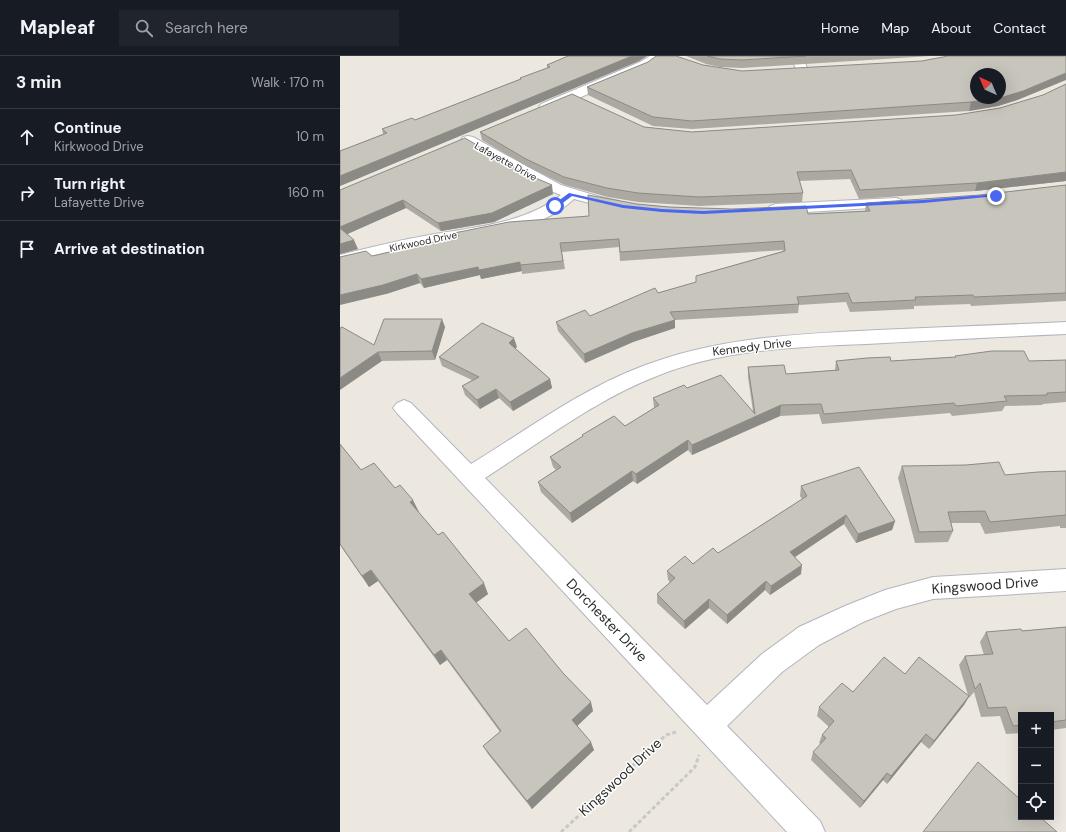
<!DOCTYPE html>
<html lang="en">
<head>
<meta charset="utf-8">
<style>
  body { margin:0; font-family:"DM Sans",sans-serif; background:#20242c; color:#f1f3f6 }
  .controls { position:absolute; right:12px; bottom:12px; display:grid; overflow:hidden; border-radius:0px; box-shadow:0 4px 16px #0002 }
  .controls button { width:36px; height:36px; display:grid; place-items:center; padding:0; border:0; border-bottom:1px solid #363941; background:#171b24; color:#f1f3f6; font:20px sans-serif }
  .compass { position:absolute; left:630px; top:12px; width:36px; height:36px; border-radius:50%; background:#171b24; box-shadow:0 4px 16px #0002; rotate:316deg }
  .stop { position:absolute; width:12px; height:12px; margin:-9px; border:3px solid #4967ef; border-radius:50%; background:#fff }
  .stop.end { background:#4967ef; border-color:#fff; box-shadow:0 1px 4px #0008 }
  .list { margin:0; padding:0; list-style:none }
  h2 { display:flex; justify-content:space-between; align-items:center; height:52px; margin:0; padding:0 16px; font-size:17px }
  h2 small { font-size:13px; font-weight:400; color:#9ea1a6 }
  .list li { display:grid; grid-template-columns:26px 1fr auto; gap:12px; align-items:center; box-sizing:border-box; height:56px; padding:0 16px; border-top:1px solid #363941 }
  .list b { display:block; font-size:15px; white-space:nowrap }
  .list p { margin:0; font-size:13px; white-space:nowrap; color:#9ea1a6 }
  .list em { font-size:13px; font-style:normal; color:#9ea1a6 }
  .icon { flex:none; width:22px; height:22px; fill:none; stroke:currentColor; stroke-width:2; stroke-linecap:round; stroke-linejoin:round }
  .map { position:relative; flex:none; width:726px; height:776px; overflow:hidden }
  header { display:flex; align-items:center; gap:24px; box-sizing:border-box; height:56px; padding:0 20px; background:#171b24; border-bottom:1px solid #363941 }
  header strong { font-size:19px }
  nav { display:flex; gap:22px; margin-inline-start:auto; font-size:14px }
  .search { width:280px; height:36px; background:#20242c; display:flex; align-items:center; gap:10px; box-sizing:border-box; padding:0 14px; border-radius:0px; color:#9ea1a6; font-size:15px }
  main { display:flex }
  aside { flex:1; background:#171b24 }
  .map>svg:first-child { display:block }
</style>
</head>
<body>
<header>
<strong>Mapleaf</strong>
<div class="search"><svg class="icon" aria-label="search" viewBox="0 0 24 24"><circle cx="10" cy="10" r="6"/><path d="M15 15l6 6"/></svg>Search here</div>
<nav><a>Home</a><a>Map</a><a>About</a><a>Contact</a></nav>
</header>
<main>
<aside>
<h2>3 min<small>Walk · 170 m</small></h2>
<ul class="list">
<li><svg class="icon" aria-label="ahead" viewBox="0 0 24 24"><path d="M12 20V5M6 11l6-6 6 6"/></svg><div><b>Continue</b><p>Kirkwood Drive</p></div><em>10 m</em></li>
<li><svg class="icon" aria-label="right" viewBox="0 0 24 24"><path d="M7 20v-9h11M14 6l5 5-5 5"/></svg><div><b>Turn right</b><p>Lafayette Drive</p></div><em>160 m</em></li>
<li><svg class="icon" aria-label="arrive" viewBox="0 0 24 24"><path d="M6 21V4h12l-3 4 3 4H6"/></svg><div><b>Arrive at destination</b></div></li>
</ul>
</aside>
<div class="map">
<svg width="726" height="776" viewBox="0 0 726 776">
  <rect width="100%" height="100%" fill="#ece7df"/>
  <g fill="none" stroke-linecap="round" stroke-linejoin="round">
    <!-- minor casing -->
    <g stroke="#b2b5be" stroke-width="2">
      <path id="minor" d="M310,0h14l-16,12 -97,42h-10l-2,-3 2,-3 99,-42z
        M450,0h12l6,14 -2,3h-8z
        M128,80l5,1 88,48 36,11 25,6 2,3 -2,3 -6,2 -42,-11 -13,11 -19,10 -22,7 -112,22 -68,16v-10c28,-7 56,-14 84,-19 46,-9 99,-11 137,-41l-10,-4 -88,-48 -2,-3 2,-3z
        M556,142l6,2 2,3 -2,3 -126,8 -6,-2 -2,-3 2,-3 6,-2z
        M726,266v12c-67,3 -133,6 -200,10 -71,3 -143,5 -209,32 -62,24 -116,66 -172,102l222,227 55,-51 37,-27 46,-21 40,-16 48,-13 133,-8v22l-133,8 -37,10 -33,13 -44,23 -37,27 -55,54 93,95 5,11h-38l-390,-419 -4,-5 4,-5 7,-3 7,3 60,61c56,-34 110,-75 172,-98 75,-29 155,-32 235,-36 62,-3 125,-5 188,-8z"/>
    </g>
    <!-- path -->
    <path stroke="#c8c8c8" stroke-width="3" stroke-dasharray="4 2.5" stroke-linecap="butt" d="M221,776l105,-97 10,-3
      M289,776l66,-65 4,-12"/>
    <!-- minor -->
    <use href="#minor" fill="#fff" fill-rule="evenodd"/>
  </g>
  <!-- wall -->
  <path fill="#aca9a3" d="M228,0h79l-8,5 -299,125v-35l43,-17 -1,-5 33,-9 105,-41v-1l27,-10v-3z
    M346,0h245l-189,12 -22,-1 -14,-3z
    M308,6l55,3 39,6 278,28 -22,7 -29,5 -277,18 -39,-3 -65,-31 -1,-8z
    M726,28v97l-91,10 -116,8 -9,-20 -51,2 4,12 -1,9 -103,4 -61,-4 -30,-5 -43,-12 -37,-18 -46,-27 -2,-8 164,-5 48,5 264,-17 44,-7 43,-13z
    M726,129v116l-95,5 -1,-2 -56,2v3l-64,3 -4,-10 -47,3 -1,8 -123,7v8l-42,14 -48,21 -27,-32 -2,-9 34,-6 68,-23 38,-11v-6l87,-25v-1l-163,11 -1,-14 -57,5 3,17 -43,5v-3l-41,8 -1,-4 -56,13 -4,-5 -34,11 -14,-38 83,-19 -1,-4 135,-17 48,-12 32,3 139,7 57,-3 1,-8 114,-8z
    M0,134l213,4 -59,28 -53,9 -35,-23 -59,26 11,15 -18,5z
    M105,271l-10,33 -53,1 -8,-16z
    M177,291l-2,1 35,31 2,9 -39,23 -14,-13 -19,11 -15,-14 -3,-9 10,-6 -30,-14 -3,-9z
    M615,300l74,5 37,-1v42l-23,2 -1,1 -37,1 -3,5 -50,5 -2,-3 -128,11 -3,-10 -39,2 -88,39 -4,-5 -51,34 -4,-3 -61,42 -31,-31 -3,-10 18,-12 -3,-3 -3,-10 32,-20v-2l43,-9 29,-18 -1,-10 34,-10 66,23 -5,-34v-10l38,7 49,-4 1,-9h55l64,-4z
    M0,388l21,26 34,18 24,24h-1l20,23 50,59 -12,9 33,38 84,70 -16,15 17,24 -62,59 -44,-55 -5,-8 17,-14 -53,-72 -7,5 -62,-84 -9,6 -29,-42z
    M562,410l103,9 61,-4v57h-6v-2l-75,8 -5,-11h-29l2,8 -5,11 -33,1 -17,-65z
    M461,430l94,35 -3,9 -36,13 -12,-19 -49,33 6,17 -31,21 -5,-5 -38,34 -18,-16 -24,21 -28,-26v-9l13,-12 -2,-2 -1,-9 26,-7 25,-11 84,-54 -2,-3z
    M726,571v101l-15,2v-15h-30v18l-15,1 -6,-18 -19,1 -7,-25 -5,6v-1l-5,8 -35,44 -8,-7 -34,42 -4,-4 -23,28 -49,-48 2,-8 8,-8 -2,-1 3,-8 7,-8 -12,-11 2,-9 34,-15 52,-18 63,21 -9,-30 6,-9 19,-1 -4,-13 6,-10 36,-1z"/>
  <!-- shaded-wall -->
  <path fill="#8c8a84" d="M292,0h15l-8,5 -299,125v-10z
    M726,17v7l-46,19 -22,7 -29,5 2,-9 29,-4z
    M726,116v9l-91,10 2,-8z
    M212,129l1,9 -59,28 -53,9 -3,-8z
    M63,144l3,8 -63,28 -3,-7v-2z
    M14,184l4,9 -18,5v-10z
    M180,206l2,9 -41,8 -1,-4 -56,13 -3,-9 57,-12z
    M77,218l3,9 -34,11 -46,11v-10z
    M102,263l3,8 -10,33 -3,-9z
    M335,264v8l-42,14 -48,21 -1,-9 48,-21z
    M174,282l3,9 -6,5 -2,-9z
    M38,296l4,9 -42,29v-12z
    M210,323l2,9 -39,23 -3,-9z
    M156,333l3,9 -19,11 -3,-9z
    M441,349l-1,11 -88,39v-10z
    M348,384v10l-51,34 -1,-10z
    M292,415l1,10 -61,42 -2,-10z
    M73,444l6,12 -3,2 -6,-12z
    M506,459l-2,9 -55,37 1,-9z
    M555,465l-3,9 -36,13 2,-9z
    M462,509l-1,9 -31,21 1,-9z
    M31,514l7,11 -9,6 -7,-11z
    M426,525l-1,9 -38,34v-9z
    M144,527l4,11 -14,10 -5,-10z
    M369,543v9l-24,21 -1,-8z
    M101,594l6,10 -7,5 -6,-10z
    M629,640l-5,9 -35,44 5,-8z
    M251,646l2,9 -18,17 -3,-8z
    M586,678l-5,8 -34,42 4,-8z
    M251,686l3,8 -62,59 -5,-8z
    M547,717l-4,7 -23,28 4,-7z"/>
  <!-- building -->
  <path fill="#c8c5bd" stroke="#8c8a84" d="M228,0h64l-292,120v-25l47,-18 -5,-4 30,-11 3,2 106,-41 -1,-1 30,-11 -3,-2z
    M316,0h20l27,9 39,6 180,-10 26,-5h118v17l-43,18 -23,7v-24h-24v24h21l-26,4 -279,19 -39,-4 -66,-30 61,-25z
    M367,0h99l-64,4 -22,-1z
    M726,28v88l-89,11 -117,7 -9,-20 -54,2 6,21 -104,4 -61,-4 -31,-5 -43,-11 -38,-18 -46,-27 92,-38 72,33 48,5 264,-17 44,-7 43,-13z
    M125,82l59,35 28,12 -60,28 -54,10 -35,-23 -63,27v-37z
    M726,129v108l-92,4 -1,-2 -58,2 1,3 -64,3 -4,-10 -51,4 2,7 -129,8 5,8 -43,13 -48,21 -28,-32 29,-12 5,6 65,-28 3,5 38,-11v-6l89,-25 -1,-10 -164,11 -1,-13 -59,4 3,18 -43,4v-3l-41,8 -1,-3 -57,12 -4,-5 -34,11 -43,10v-38l26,-6 6,5 87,-20 -5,-3 55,-11 80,-6 -1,-21 49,9 32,3 63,2 74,-3 2,8 62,-3 -4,-8 114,-8z
    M0,172l14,12 -14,4z
    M44,263h58l-10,32 -54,1 -38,26v-50l2,-1 32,18z
    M142,267l32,15 -5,5 41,36 -40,23 -14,-13 -19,11 -15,-14 17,-9 -40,-20z
    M652,295h32l5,10 37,-1v32l-19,1v2l-43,1 3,5 -51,5 -2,-3 -130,11 -3,-10 -40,1 -89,40 -4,-5 -52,34 -4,-3 -62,42 -32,-31 23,-15 -11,-10 33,-21 -1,-1 32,-19 11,10 34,-21 -6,-7 31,-13 3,3 34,-13 34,39 -7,-47 36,-2 2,9 53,-4 -3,-9 31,-3 23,-1 1,4 65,-4 -1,-1z
    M0,388l21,26 13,-7 21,25 5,-3 13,15 -3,2 28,33 5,-3 41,51 -15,11 40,47 17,-13 37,45 28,29 -19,18 19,22 -64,59 -44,-55 18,-15 -60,-81 -7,5 -63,-85 -9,6 -22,-32z
    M659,406l6,13 33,-3 28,-1v44l-76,7 -5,-11 -37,1 5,19 -34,1 -17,-66 64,-1z
    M519,411l36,54 -37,13 -12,-19 -56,37 12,13 -31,21 -5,-5 -39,34 -18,-16 -25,22 -27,-27 18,-16 -8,-7 18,-15 8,8 20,-16 5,5 89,-57 -6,-10z
    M726,571v93l-15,2v-7h-30v10l-8,1 -7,-19 -18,1 -8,-25 -5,6 -10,-33 28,-2 -7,-22 35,-3 1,2z
    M544,601l21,17 14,-17 50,39 -35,45 -8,-7 -35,42 -4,-3 -23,28 -51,-49 13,-14 -4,-3 12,-14 -15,-14 23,-24 11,9z
    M638,706l43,38v17h19l17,15h-134z"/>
  <!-- route -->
  <path fill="#4967ef" d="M229,137l54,12 39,4 41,2 220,-11 73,-6 2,2 -75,7 -220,11 -41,-2 -39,-4 -51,-12 -16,12h-3v-3z"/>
  <g text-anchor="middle" stroke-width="3" stroke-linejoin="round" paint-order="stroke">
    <!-- far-street labels -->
    <g font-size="10" fill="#2c2c2c" stroke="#fff">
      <text transform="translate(166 105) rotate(29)" y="4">Lafayette Drive</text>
      <text transform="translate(83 185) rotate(-12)" y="4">Kirkwood Drive</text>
    </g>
    <!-- street labels -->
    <g font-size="12" fill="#2c2c2c" stroke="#fff">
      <text transform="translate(412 291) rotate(-7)" y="4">Kennedy Drive</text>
    </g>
    <!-- near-street labels -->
    <g font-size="14" fill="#2c2c2c" stroke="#fff">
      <text transform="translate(645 529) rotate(-4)" y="5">Kingswood Drive</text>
      <text transform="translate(267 564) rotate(46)" y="5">Dorchester Drive</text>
      <text transform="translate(280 721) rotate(-43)" y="5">Kingswood Drive</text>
    </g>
  </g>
</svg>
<div class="controls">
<button>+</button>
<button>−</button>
<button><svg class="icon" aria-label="locate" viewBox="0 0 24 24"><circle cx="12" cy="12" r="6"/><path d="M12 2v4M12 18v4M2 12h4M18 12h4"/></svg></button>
</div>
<svg class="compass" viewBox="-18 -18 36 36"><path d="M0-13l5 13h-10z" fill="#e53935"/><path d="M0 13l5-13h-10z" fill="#9ea1a6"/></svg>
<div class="stop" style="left:215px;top:150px"></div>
<div class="stop end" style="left:656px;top:140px"></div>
</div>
</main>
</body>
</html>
